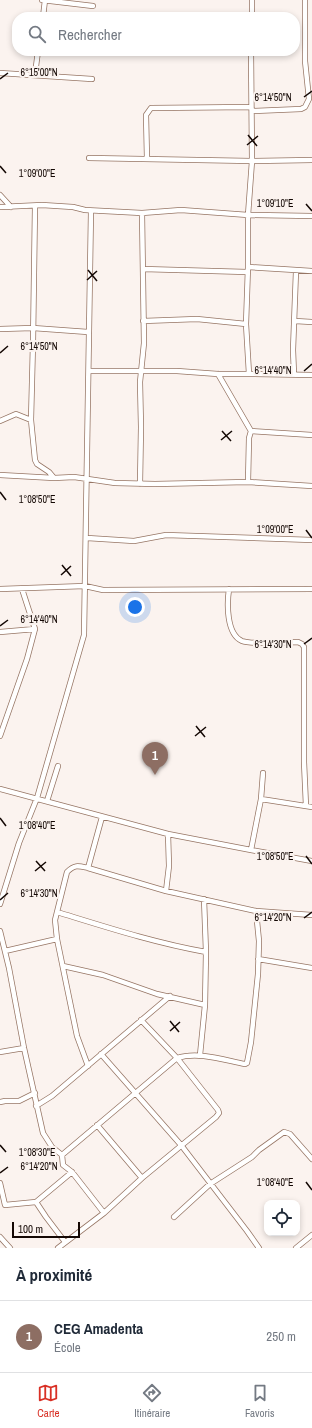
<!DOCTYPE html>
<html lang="fr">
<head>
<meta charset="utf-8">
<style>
  body { margin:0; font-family:"Archivo Narrow",sans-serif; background:#f6f6f7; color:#1f2937 }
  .controls { position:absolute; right:12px; bottom:12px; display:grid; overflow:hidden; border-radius:8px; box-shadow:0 2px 6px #0003 }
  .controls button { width:36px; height:36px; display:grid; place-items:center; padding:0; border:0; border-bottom:1px solid #e0e1e3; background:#fff; color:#1f2937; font:20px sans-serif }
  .scale { position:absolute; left:12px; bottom:10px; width:68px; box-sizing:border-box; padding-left:4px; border:2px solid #140804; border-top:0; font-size:11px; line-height:14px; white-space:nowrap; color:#140804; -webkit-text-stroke:3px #fbf3ef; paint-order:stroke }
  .you { position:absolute; left:135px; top:607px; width:14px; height:14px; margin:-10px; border:3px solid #fff; border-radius:50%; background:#1a73e8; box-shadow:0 0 0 6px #1a73e833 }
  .badge { display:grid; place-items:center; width:26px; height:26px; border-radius:50%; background:#d93025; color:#fff; font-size:13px; font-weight:700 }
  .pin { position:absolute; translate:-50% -33px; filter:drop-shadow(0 1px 2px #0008) }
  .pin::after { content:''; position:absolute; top:21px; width:14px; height:12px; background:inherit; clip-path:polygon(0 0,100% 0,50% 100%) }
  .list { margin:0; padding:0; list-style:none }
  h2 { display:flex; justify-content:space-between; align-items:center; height:52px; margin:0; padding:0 16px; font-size:17px }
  h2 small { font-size:13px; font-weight:400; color:#747a83 }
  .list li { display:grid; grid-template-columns:26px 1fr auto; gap:12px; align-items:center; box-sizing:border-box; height:72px; padding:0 16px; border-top:1px solid #e0e1e3 }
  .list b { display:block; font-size:15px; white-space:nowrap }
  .list p { margin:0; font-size:13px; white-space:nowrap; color:#747a83 }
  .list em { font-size:13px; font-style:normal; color:#747a83 }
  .icon { flex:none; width:22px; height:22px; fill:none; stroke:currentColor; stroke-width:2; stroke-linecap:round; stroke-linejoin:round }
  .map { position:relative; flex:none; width:312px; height:1248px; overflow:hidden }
  .search { position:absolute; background:#fff; box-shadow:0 2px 6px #0003; left:12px; right:12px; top:12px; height:44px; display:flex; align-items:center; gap:10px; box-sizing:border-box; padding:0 14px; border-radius:16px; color:#747a83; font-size:15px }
  .sheet { height:124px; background:#fff }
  nav { display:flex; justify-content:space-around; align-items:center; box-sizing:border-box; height:56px; border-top:1px solid #e0e1e3; background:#fff; font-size:11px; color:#747a83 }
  nav a { display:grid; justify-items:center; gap:2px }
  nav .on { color:#d93025 }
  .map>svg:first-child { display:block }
</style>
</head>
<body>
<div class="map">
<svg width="312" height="1248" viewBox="0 0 312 1248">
  <rect width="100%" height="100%" fill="#fbf3ef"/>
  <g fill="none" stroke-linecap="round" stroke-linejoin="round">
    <!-- minor casing -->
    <g stroke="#967564" stroke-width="6">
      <path id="minor" d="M42,0l51,6
        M43,17l2,-17
        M252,17v-17
        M0,73l92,6
        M35,74l3,-23
        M252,111l49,-2 4,-2 4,-8 -4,-38v-61
        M89,158l163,3 60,-1
        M147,159l-1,-44 5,-7 100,-1
        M0,195l11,12
        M35,206l-2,137 -2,77 4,40 2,4 12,8 5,6 20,-1 41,6 40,1 93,-2 64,4
        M0,207l42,-2 31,2 12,3 57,3 39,-3 67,5 64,1
        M248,267l64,4
        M143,269l104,3
        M143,321l54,-2 49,5
        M295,321l17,1
        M0,329l33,-1 55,4
        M89,371h88l41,3h31l63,1
        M218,374l33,57 -2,7 -1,44
        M249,374l-3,-50 2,-57v-52l4,-54 -1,-110
        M294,374l-1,-24 3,-79
        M0,421l16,-7 15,6
        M251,431l61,4
        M0,475l54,3
        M140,484l1,-57 -1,-45 4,-39 -2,-130
        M87,538l47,3 32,-6 146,5
        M0,589l85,-3 18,4 209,-1
        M229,589c-2,14 -3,45 13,52 10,4 44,1 56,1l4,2 2,3v115l2,44
        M0,632l35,-3
        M0,736l27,-77 8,-30 -13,-40
        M0,789l168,45 83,16 61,11
        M261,799l51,8
        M47,801l11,-35
        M251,850l10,-51 2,-26
        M88,868l78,23 90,20 56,4
        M166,891l3,-25 -1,-32
        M0,904l19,-61 18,-45 47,-163 7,-424
        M57,912c49,15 98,31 149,40
        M0,931l9,37 15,80 19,85 9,14 10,8 1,10 9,7 32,41
        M5,951l52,-12
        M258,959l54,9
        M63,966l40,9 54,19 48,11
        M0,1052l24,-4
        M101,1054l80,91 66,86 12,17
        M200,1055l5,-50 1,-53 -2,-53
        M88,1066l-11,-30 -20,-97 -2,-19 12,-48c8,-8 12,-6 21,-4l14,-51
        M0,1102l5,-1h14l16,-8
        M36,1106l16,-10 118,-100
        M97,1125l45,53
        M62,1155l115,-97c21,-7 47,2 68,6l2,-1 4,-21 7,-68 1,-33 -3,-30
        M0,1183l5,22 31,-3 36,-30
        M36,1202l10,15 19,25
        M174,1217l36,-33 42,-27 7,-7 25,-18 6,2 22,25
        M0,1237l10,11
        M58,1248l46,-35 38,-35 74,-61 3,-4 -1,-3 -41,-52 -36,-38
        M296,1248l16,-13"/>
    </g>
    <!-- minor -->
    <use href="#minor" stroke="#fff" stroke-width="4.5"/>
  </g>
  <!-- ticks -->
  <path fill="none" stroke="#140804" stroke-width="1.5" d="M0,79l8,-6M304,97l8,-6M248,135l9,11M247,145l11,-9M0,166l6,7M306,204l6,7M88,270l9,11M87,280l10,-9M0,353l8,-7M304,371l8,-7M222,431l9,10M221,440l11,-9M0,492l6,8M306,530l6,8M62,565l9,11M61,575l10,-9M0,626l8,-6M304,644l8,-6M196,726l9,11M195,736l11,-9M0,818l6,8M306,856l6,8M36,861l9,10M35,871l11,-9M0,900l8,-7M304,918l8,-6M170,1021l9,11M170,1031l10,-9M0,1145l6,7M0,1173l8,-6M306,1182l6,8"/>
  <g font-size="10" text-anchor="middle" fill="#140804" stroke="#fbf3ef" stroke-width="4" stroke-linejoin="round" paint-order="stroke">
    <text x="39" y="76">6°15'00"N</text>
    <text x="273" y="101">6°14'50"N</text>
    <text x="37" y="177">1°09'00"E</text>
    <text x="275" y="207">1°09'10"E</text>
    <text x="39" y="350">6°14'50"N</text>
    <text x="273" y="374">6°14'40"N</text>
    <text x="37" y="503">1°08'50"E</text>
    <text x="275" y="533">1°09'00"E</text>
    <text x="39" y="623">6°14'40"N</text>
    <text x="273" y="648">6°14'30"N</text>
    <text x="37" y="829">1°08'40"E</text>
    <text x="275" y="860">1°08'50"E</text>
    <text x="39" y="897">6°14'30"N</text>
    <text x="273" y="921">6°14'20"N</text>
    <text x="37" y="1156">1°08'30"E</text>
    <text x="39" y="1170">6°14'20"N</text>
    <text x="275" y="1186">1°08'40"E</text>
  </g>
</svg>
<div class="controls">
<button><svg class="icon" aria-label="locate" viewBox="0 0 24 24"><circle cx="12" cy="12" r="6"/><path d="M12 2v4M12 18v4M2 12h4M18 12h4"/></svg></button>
</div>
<div class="scale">100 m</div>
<div class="you"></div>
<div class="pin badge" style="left:155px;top:775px;background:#8d6e63">1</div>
<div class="search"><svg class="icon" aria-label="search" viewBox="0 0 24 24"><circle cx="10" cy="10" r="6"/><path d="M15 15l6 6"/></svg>Rechercher</div>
</div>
<section class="sheet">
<h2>À proximité<small></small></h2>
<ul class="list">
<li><span class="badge" style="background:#8d6e63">1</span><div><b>CEG Amadenta</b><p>École</p></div><em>250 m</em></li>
</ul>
</section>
<nav>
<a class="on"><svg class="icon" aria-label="map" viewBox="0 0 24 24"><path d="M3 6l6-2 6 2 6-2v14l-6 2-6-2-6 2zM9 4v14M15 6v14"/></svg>Carte</a>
<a><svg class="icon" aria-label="directions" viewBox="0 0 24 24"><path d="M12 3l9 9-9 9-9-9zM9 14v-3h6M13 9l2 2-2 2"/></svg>Itinéraire</a>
<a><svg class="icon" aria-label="saved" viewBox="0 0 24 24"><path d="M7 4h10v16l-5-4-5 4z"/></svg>Favoris</a>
</nav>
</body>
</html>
